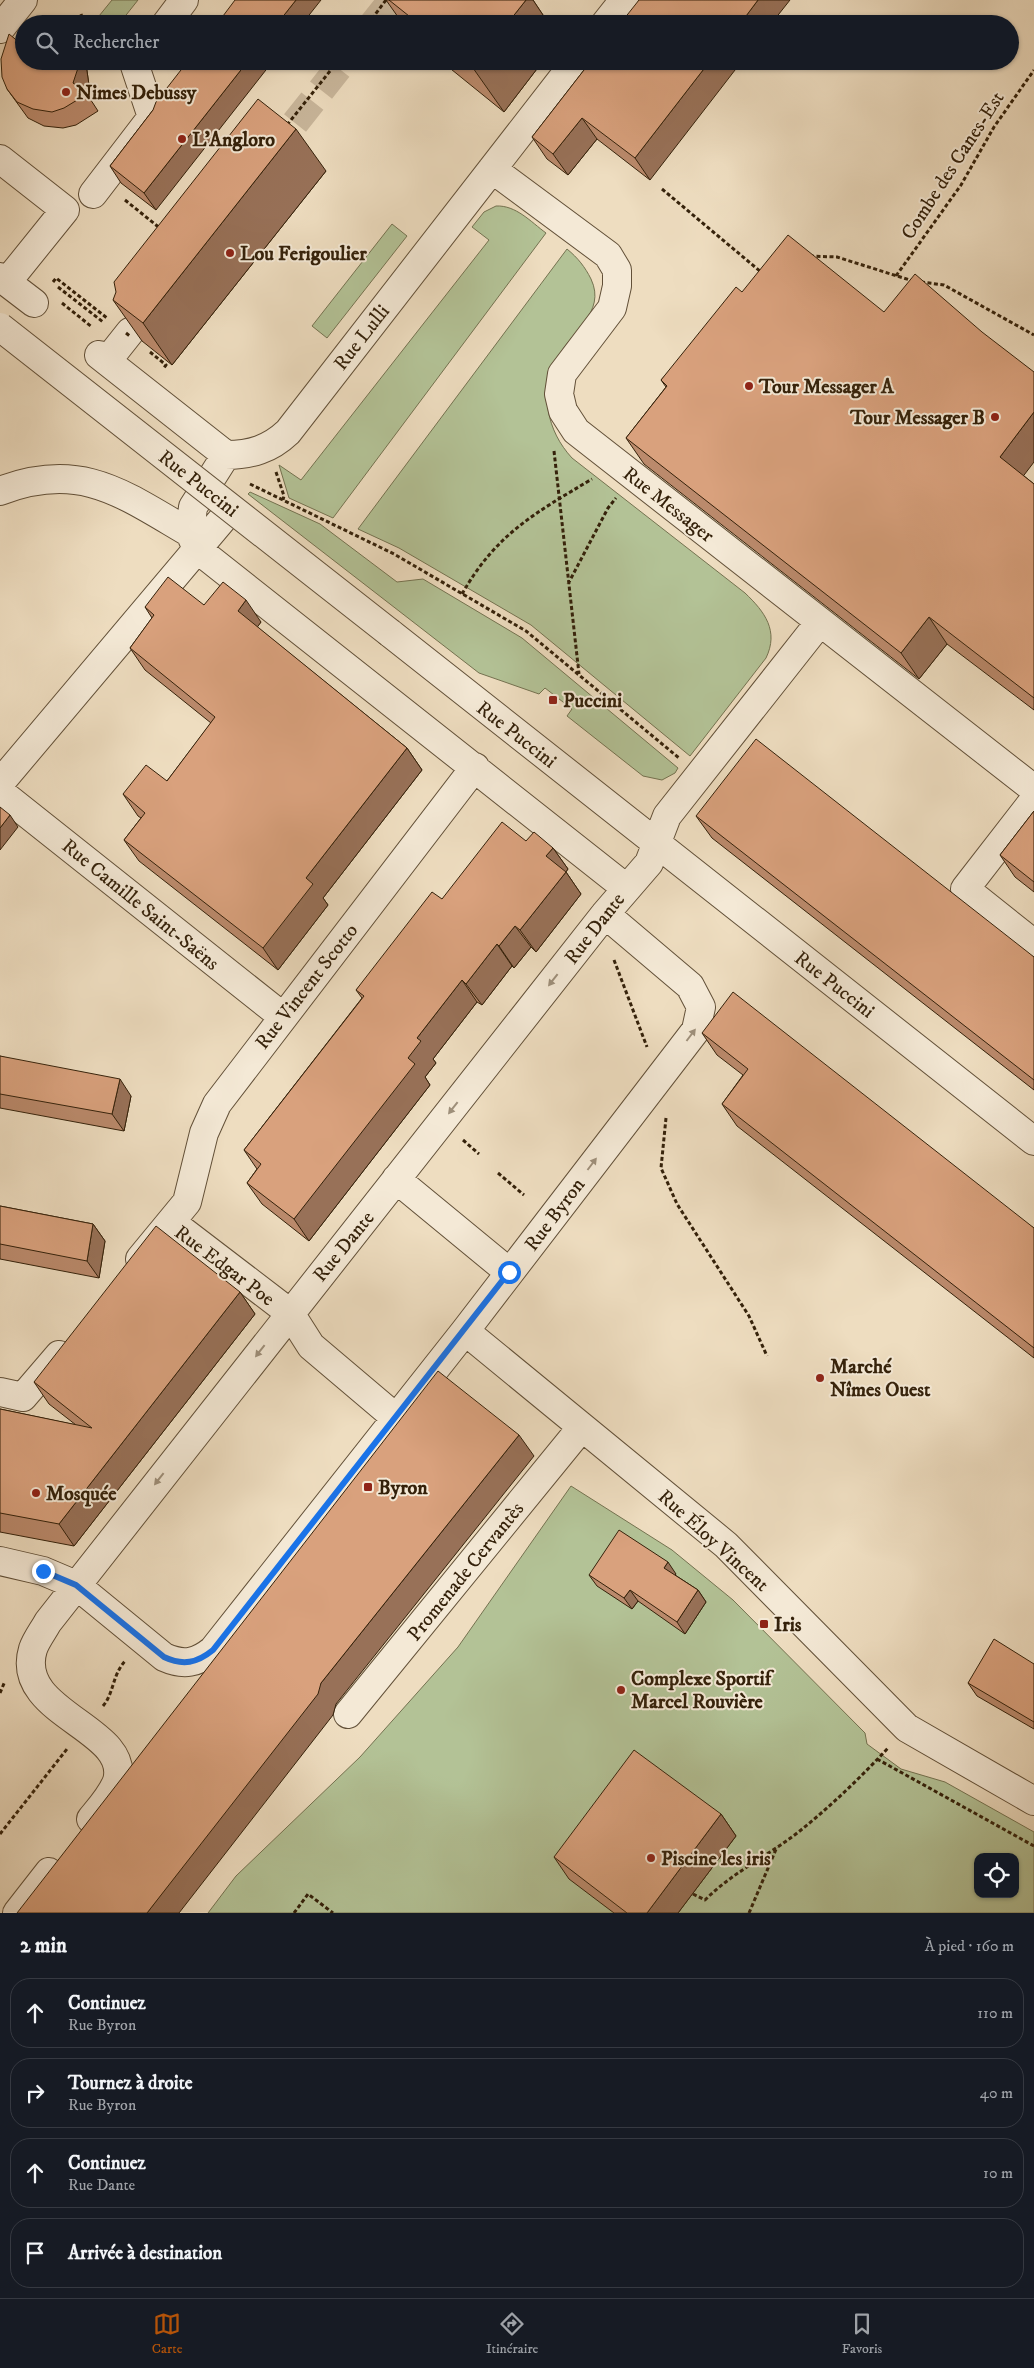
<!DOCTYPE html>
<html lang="fr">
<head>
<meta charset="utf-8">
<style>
  body { margin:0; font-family:"IM FELL DW Pica",serif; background:#242831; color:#f1f3f6 }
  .controls { position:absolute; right:15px; bottom:15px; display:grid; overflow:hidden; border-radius:10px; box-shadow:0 1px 4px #0004 }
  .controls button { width:45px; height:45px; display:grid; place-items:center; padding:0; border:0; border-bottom:1px solid #363941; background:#171b24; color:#f1f3f6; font:25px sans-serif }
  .stop { position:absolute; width:15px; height:15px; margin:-11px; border:4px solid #1a73e8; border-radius:50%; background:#fff }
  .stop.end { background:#1a73e8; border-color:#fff; box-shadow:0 1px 5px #0008 }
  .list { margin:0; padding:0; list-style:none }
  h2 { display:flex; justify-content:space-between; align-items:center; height:65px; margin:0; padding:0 20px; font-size:21px }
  h2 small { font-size:16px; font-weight:400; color:#9ea1a6 }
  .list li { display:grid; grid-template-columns:32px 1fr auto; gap:15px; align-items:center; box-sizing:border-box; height:70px; margin:0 10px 10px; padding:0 10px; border:1px solid #363941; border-radius:20px }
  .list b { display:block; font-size:19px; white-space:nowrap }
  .list p { margin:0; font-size:16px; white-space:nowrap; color:#9ea1a6 }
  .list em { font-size:16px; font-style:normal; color:#9ea1a6 }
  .icon { flex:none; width:28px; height:28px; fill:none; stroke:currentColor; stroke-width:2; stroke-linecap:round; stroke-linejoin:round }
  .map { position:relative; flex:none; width:1034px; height:1913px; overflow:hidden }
  .search { position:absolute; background:#171b24; box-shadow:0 1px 4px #0004; left:15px; right:15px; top:15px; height:55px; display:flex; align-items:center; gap:12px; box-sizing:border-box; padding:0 18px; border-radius:28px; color:#9ea1a6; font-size:19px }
  .sheet { height:385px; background:#171b24 }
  nav { display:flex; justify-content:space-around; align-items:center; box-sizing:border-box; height:70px; border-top:1px solid #363941; background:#171b24; font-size:14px; color:#9ea1a6 }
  nav a { display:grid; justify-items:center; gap:2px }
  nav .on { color:#b45309 }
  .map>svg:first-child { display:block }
</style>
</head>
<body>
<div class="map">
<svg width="1034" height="1913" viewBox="0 0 1034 1913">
  <rect width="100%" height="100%" fill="#eeddc0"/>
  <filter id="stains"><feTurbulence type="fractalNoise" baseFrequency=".004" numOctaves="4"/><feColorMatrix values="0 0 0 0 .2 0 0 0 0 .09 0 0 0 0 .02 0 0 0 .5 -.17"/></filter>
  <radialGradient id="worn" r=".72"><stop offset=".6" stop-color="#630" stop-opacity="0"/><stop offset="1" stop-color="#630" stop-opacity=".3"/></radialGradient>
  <!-- green -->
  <path fill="#b3c296" stroke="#747250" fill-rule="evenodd" d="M112,0h26l-19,24h-9l-11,-8z
    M496,206c20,-1 35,16 50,27l-213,285 -44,-20 -10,-33 22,15 188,-240 -17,-13 12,-15z
    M392,224l15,12 -80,102 -15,-12z
    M567,249c11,9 18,18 24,30 16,34 -21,53 -34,80 -18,34 -10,72 15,99l173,135c20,19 34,38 21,65l-76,98 -159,-131 -132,-77 -41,-19z
    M250,492l70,32 77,58 26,-3 99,59 156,130 -3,5 -13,7 -19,-4 -76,-60 5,-7 -27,-21 -6,6 -60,-21 -231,-179z
    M571,1486l101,64 61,50 132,133 2,11 34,25 44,13 89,50v81h-826l28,-37 124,-119 98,-110zM978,1857h37v37h-37z"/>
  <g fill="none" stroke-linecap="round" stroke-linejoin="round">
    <!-- minor-tunnel -->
    <path stroke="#c9b79c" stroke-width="28" stroke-dasharray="28 14" stroke-linecap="butt" d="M373,24l19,-24
      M269,156l75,-95"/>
    <!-- minor casing -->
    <g stroke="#625038" stroke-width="30">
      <path id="minor" d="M166,24l18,-24
        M605,24l19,-24
        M0,29l23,-29
        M0,159l65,51 -58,72
        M492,169l116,86 9,15v16l-5,22 -50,66 -3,20 4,17 13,20 458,358
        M93,194l59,-77 -18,-54 2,-2
        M0,277l34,26
        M99,355l127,100c25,0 44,-6 62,-23l288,-371
        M107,361l23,-29
        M226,455l-33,52 -3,26 7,16 429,339
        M0,491c81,-31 123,3 190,42
        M390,633l644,508
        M0,783l231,-274
        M0,792l282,224
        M1034,800l-69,89 69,55
        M396,1179l113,93
        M171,1222l119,91 21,33 85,72
        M140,1259l47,-57 17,-69 13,-29 258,-337
        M465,1331l261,214 181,183 127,73
        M0,1392l23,5 36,-42
        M0,1561l43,10 33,14 88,72c20,9 33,6 49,-7l252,-319 231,-301 5,-23 -11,-21 -85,-72
        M348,1714l234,-287
        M91,1819c9,-11 21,-24 26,-38 15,-53 -104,-67 -84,-132 3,-9 10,-18 15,-27l557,-708 44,-51 18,-47 153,-194
        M17,1913l32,-41"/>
    </g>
    <!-- path -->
    <path stroke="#34210a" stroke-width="3" stroke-dasharray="4 2.5" stroke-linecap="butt" d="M81,14l3,10
      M368,24l18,-24
      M287,125l51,-64
      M662,189l99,83
      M125,200l36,29
      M810,256l27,1 76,24
      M896,276l65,-91 33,-58 40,-57
      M53,282l3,-4 51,40
      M921,282l23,3 90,50
      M58,287l45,35
      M62,303l30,24
      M150,352l16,13 -3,4
      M554,451l25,223
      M276,472l8,24 -1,4
      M250,484l144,70 132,77 153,127
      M568,584l40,-76 8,-10
      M462,594c34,-60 73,-81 130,-115
      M614,960l33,87
      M666,1118l-5,50 16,36 72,112 18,40
      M463,1140l16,14
      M498,1173l26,22
      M0,1693l5,-12
      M103,1706c11,-13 9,-30 22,-45
      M877,1759l157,87
      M0,1834l67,-85
      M693,1894l12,6c29,-29 65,-45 96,-70 31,-25 60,-53 87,-82
      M294,1913l14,-19 25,19
      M749,1913l28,-66"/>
    <!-- minor -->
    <use href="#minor" stroke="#f4e9d6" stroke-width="28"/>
    <!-- minor-bridge casing -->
    <g stroke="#625038" stroke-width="30" stroke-linecap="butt">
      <path id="minor-bridge" d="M0,327l390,306"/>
    </g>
    <!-- path-bridge -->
    <path stroke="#34210a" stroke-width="3" stroke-dasharray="4 2.5" stroke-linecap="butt" d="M126,333l5,4"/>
    <!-- minor-bridge -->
    <use href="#minor-bridge" stroke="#f4e9d6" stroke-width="28"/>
  </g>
  <!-- wall -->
  <path fill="#bb8a6c" stroke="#34210a" d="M386,0h147l16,24h-146z
    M24,61h64l-2,3 3,21 -2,9 11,17 -22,14 -13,3 -19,-2 -16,-8 -21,-29z
    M441,61h102l-39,51z
    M591,61l59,119 -53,-41 -29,36 -21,-16 -15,-22z
    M153,110l3,100 -35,-27 -11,-17z
    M326,171l-154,194 -30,-24 -29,-41z
    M742,292l282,184 10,8v226l-87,-66 -28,35 -275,-215 -18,-26 40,-51 -5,-7z
    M204,605l57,17 -4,5 150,121 15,22 -99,128 5,7 -50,65 -139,-109 -15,-21 17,-22 -3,-2 -15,-22 44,-13 44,-58 -66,-53 -15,-22 22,-30 -7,-11z
    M1034,811v81l-19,-15 -15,-22z
    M696,816l338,141v133l-322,-252z
    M526,841l27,7 15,21 -2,3 15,22 -45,58 -5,-5 -17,21 -2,-2 -30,39 -5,-3 -44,57 3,4 -11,14 5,8 -121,156 -47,-37 -15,-21 10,-14 -13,-19 118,-152 -6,-8 86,-91z
    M702,1033l332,195v130l-297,-232 -15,-22 21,-29 -26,-20z
    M0,1056l131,40 -7,35 -124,-23z
    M0,1206l93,18 12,17 -6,37 -99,-19z
    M240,1292l15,22 -181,232 -74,-14v-123l76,16 -27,-21 -15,-22z
    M676,1574l-1,1 23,15 8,12 -21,32 -47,-33 -6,8 -35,-23 -8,-11z
    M1034,1664v65l-57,-33 -9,-13z
    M721,1814l15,22 -58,77h-64l-45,-34 -15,-22z"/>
  <!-- shaded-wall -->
  <path fill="#987158" stroke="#34210a" d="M296,0h25l-19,24h-25z
    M526,0h7l16,24h-42z
    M758,0h32l-19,24h-31z
    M77,61h11l-2,3 3,21 -3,9 -13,-11z
    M248,61h25l-117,149 -12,-17z
    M478,61h65l-39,51 -31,-44z
    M710,61h32l-92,119 -15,-22z
    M582,118l15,21 -29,36 -15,-21z
    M296,129l30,42 -154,194 -29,-42z
    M1034,412v50l-16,21 -18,-26z
    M246,600l15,22 -8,11 -15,-22z
    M929,617l18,27 -28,35 -18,-26z
    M407,748l15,22 -99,128 5,7 -50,65 -15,-22 43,-70z
    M10,815l8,12 -18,23v-22z
    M553,848l15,21 -7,9 -15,-22z
    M566,872l15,22 -45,58 -16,-22z
    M515,926l16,21 -17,21 -15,-22z
    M497,944l15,22 -30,39 -16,-21z
    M462,980l15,22 -44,57 3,4 -11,14 5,8 -121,156 -15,-22 114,-161 9,-20z
    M120,1079l11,17 -7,35 -12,-17z
    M93,1224l12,17 -6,37 -12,-17z
    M240,1292l15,22 -181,232 -15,-22z
    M519,1435l15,21 -198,248 -3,11 -154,198h-32l174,-230z
    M668,1562l8,12 -4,5 -8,-11z
    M630,1590l8,11 -6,8 -8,-11z
    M698,1590l8,12 -21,32 -8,-12z
    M721,1814l15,22 -58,77h-31z"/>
  <!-- building -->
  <path fill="#d9a17d" stroke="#34210a" d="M235,0h61l-19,24h-60z
    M389,0h137l-19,24h-88z
    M639,0h119l-18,24h-120z
    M9,34l11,9 4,-2v20h53l1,7 -5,15 14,11 -23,14 -12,4 -19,-3 -16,-7 -10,-13 -5,-12 -1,-18z
    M188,61h60l-104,132 -34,-27 43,-56 3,-8z
    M465,61h13l-5,7z
    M591,61h119l-75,97 -53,-40 -29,36 -21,-17z
    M258,99l38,30 -153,194 -30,-23 3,-8 -2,-10z
    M788,235l96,77 31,-38 67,58 52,40v40l-34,45 34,27v214l-105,-81 -28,36 -275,-215 41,-52 -6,-6 75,-93 6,5z
    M168,577l36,28 19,-23 23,18 -8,11 169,137 -101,130 7,6 -50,64 -139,-108 21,-27 -22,-19 23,-29 21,16 48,-64 -85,-69 24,-33 -9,-8z
    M756,739l278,218v123l-338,-264z
    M0,807l10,8 -10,13z
    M1034,811v71l-34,-27z
    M502,822l24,19 8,-9 19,16 -7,8 20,16 -46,58 -5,-4 -16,20 -2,-2 -31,40 -4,-4 -45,58 4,3 -13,17 7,6 -121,155 -47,-36 14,-19 -17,-14 120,-154 -8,-6 76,-98 10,7z
    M733,992l301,236v120l-312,-244 26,-35 -46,-36z
    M0,1056l120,23 -8,35 -112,-20z
    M0,1206l93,18 -6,37 -87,-17z
    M156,1226l84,66 -181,232 -59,-11v-104l92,19 -58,-46z
    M438,1371l81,64 -198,248 -3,11 -171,219h-130z
    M619,1530l49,32 -4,6 34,22 -21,32 -47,-32 -6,8 -35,-23z
    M994,1639l40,25v58l-66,-39z
    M634,1750l87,64 -74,99h-20l-73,-56z"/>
  <!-- one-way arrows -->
  <defs><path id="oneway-solid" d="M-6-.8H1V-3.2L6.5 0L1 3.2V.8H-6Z" transform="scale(1.25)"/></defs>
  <g fill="#9e8f7a">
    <use href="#oneway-solid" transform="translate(553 980) rotate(128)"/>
    <use href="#oneway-solid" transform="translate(691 1035) rotate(-53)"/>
    <use href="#oneway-solid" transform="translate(453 1108) rotate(128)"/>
    <use href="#oneway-solid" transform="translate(592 1164) rotate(-53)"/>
    <use href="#oneway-solid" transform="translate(260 1351) rotate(128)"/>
    <use href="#oneway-solid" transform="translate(159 1479) rotate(128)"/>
  </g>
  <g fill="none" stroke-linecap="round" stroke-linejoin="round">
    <!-- route -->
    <path stroke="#1a73e8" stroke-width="6" d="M43,1571l33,14 88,72c19,9 33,6 49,-7l296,-378"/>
  </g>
  <!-- markers -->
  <g fill="#8f2418" stroke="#f4e9d6" stroke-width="2">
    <circle cx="66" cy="92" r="5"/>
    <circle cx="182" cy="139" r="5"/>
    <circle cx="230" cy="253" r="5"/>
    <circle cx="749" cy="386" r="5"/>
    <circle cx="995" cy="417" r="5"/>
    <rect x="548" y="695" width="10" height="10" rx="2.5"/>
    <circle cx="820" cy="1378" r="5"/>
    <rect x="363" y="1482" width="10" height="10" rx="2.5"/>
    <circle cx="36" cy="1493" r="5"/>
    <rect x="759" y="1619" width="10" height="10" rx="2.5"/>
    <circle cx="621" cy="1690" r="5"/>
    <circle cx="651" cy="1858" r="5"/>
  </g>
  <g text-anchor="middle" stroke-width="4" stroke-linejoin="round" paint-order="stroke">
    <!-- poi labels -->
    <g font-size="20" font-weight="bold" fill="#34210a" stroke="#f4e9d6" text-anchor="start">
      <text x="76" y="99">Nimes Debussy</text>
      <text x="192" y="146">L'Angloro</text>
      <text x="240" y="260">Lou Ferigoulier</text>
      <text x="759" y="393">Tour Messager A</text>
      <text x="985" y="424" text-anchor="end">Tour Messager B</text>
      <text x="563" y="707">Puccini</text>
      <text x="830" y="1373">Marché<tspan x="830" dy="23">Nîmes Ouest</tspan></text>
      <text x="378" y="1494">Byron</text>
      <text x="46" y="1500">Mosquée</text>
      <text x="774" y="1631">Iris</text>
      <text x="631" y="1685">Complexe Sportif<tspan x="631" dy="23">Marcel Rouvière</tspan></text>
      <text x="661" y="1865">Piscine les iris</text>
    </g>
    <!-- street labels -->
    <g font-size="20" fill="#34210a" stroke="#f4e9d6">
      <text transform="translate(952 165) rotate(-57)" y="7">Combe des Canes-Est</text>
      <text transform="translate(361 337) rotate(-52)" y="7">Rue Lulli</text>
      <text transform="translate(199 483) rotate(38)" y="7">Rue Puccini</text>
      <text transform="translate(669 504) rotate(38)" y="7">Rue Messager</text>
      <text transform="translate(517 734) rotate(38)" y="7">Rue Puccini</text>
      <text transform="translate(141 904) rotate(39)" y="7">Rue Camille Saint-Saëns</text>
      <text transform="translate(594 928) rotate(-52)" y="7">Rue Dante</text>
      <text transform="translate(835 984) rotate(38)" y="7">Rue Puccini</text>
      <text transform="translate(306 986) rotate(-52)" y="7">Rue Vincent Scotto</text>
      <text transform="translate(554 1214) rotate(-53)" y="7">Rue Byron</text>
      <text transform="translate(343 1246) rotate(-51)" y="7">Rue Dante</text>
      <text transform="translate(225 1265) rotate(37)" y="7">Rue Edgar Poe</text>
      <text transform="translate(714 1540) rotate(42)" y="7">Rue Éloy Vincent</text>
      <text transform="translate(465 1571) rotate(-51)" y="7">Promenade Cervantès</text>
    </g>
  </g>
  <rect width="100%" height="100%" filter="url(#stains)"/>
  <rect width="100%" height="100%" fill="url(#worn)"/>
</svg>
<div class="controls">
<button><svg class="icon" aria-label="locate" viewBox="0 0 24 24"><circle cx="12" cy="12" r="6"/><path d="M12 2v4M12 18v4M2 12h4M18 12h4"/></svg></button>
</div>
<div class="stop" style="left:509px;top:1272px"></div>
<div class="stop end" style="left:43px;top:1571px"></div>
<div class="search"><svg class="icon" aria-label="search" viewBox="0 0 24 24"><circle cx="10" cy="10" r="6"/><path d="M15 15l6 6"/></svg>Rechercher</div>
</div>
<section class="sheet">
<h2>2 min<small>À pied · 160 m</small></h2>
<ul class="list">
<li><svg class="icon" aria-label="ahead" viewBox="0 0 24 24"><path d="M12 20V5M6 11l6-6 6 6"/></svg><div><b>Continuez</b><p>Rue Byron</p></div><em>110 m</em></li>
<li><svg class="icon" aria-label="right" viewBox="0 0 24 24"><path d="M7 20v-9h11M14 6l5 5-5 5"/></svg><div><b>Tournez à droite</b><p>Rue Byron</p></div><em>40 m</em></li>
<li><svg class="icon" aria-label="ahead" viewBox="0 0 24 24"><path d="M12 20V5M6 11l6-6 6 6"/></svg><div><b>Continuez</b><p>Rue Dante</p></div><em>10 m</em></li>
<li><svg class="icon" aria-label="arrive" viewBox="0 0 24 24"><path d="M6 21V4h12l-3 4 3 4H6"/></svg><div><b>Arrivée à destination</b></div></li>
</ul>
</section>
<nav>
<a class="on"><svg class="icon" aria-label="map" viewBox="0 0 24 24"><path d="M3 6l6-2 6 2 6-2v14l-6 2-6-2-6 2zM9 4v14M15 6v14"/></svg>Carte</a>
<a><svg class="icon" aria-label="directions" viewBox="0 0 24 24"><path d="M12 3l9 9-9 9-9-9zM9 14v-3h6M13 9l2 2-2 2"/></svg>Itinéraire</a>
<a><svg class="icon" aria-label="saved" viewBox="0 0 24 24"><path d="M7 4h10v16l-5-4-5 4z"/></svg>Favoris</a>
</nav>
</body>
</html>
